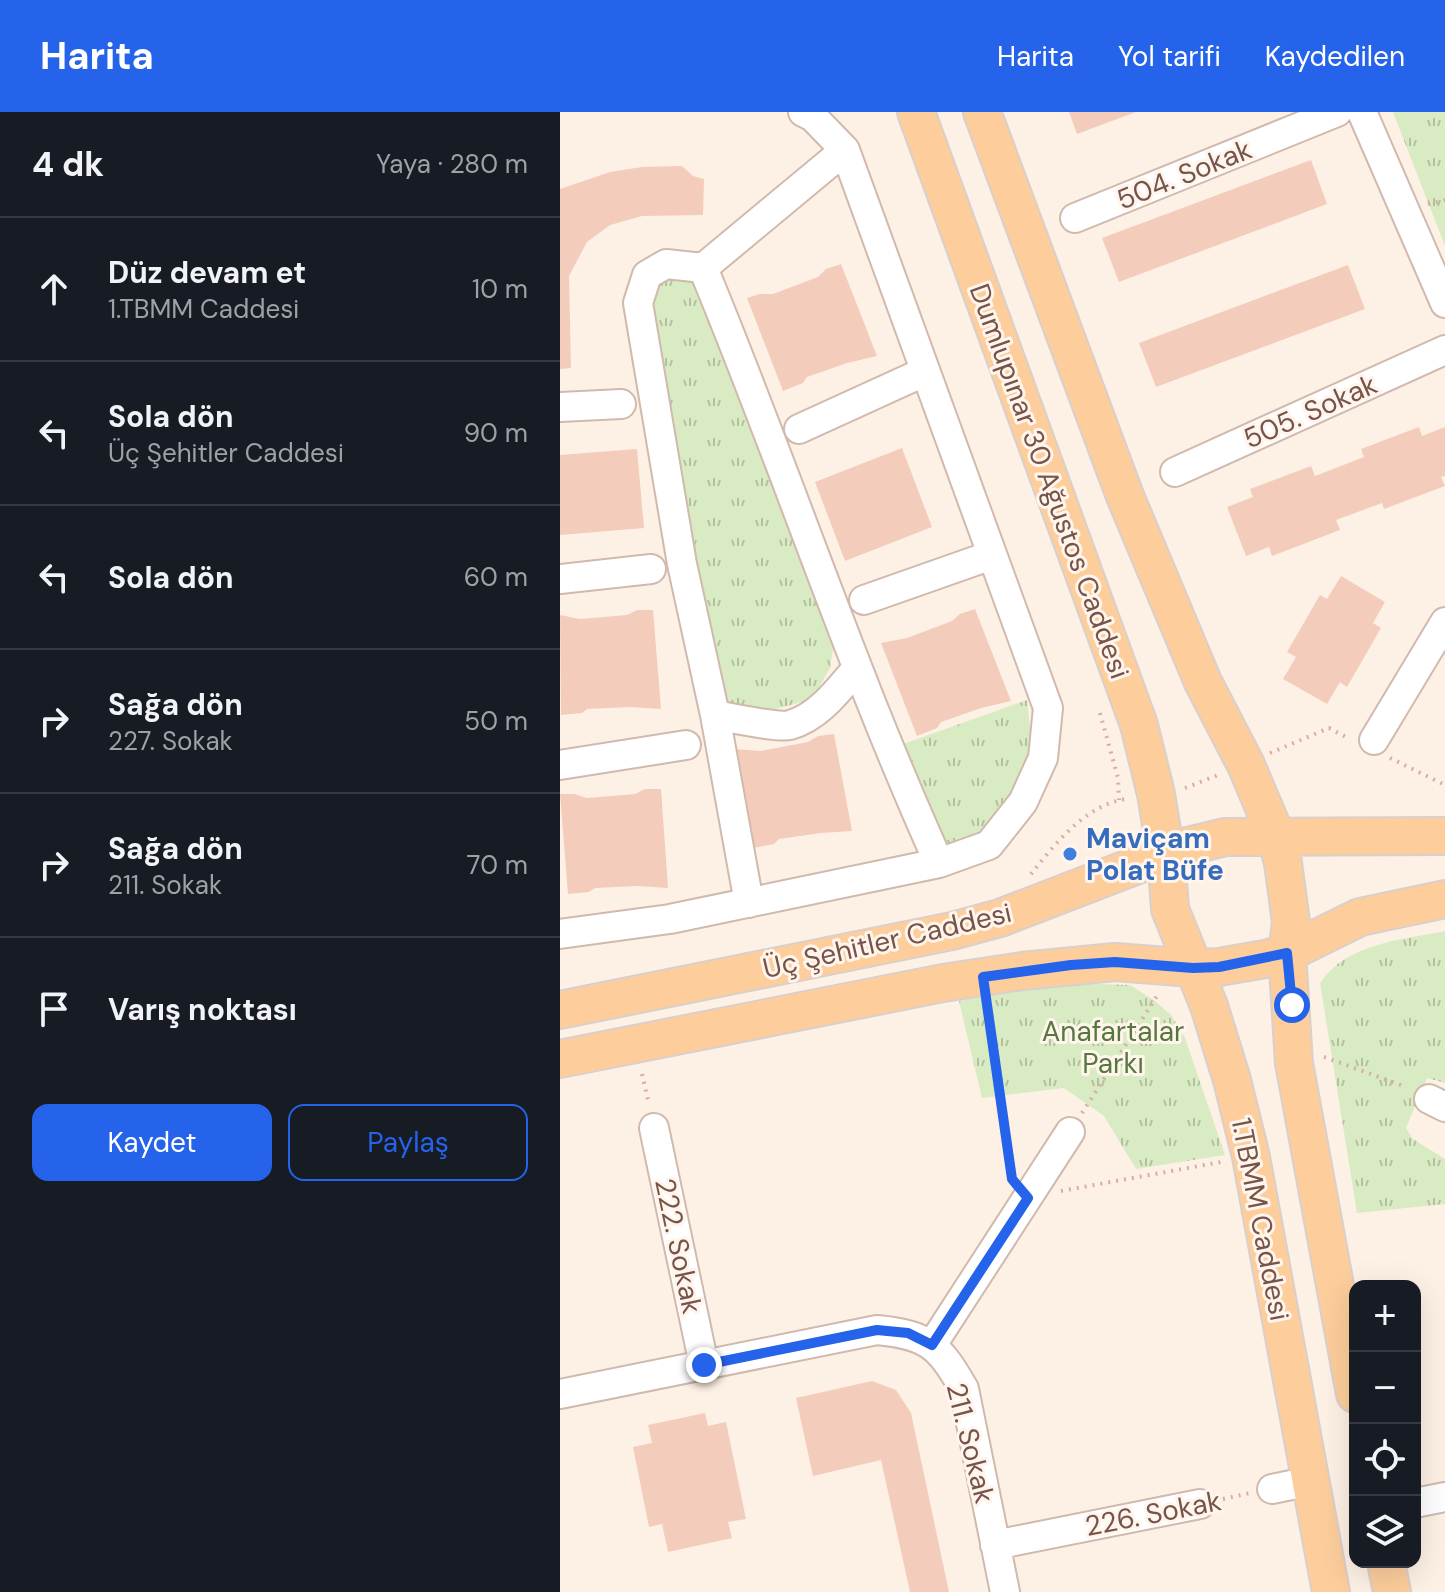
<!DOCTYPE html>
<html lang="tr">
<head>
<meta charset="utf-8">
<style>
  body { margin:0; font-family:"DM Sans",sans-serif; background:#20242c; color:#f1f3f6 }
  .controls { position:absolute; right:24px; bottom:24px; display:grid; overflow:hidden; border-radius:16px; box-shadow:0 8px 32px #0002 }
  .controls button { width:72px; height:72px; display:grid; place-items:center; padding:0; border:0; border-bottom:2px solid #363941; background:#171b24; color:#f1f3f6; font:40px sans-serif }
  .stop { position:absolute; width:24px; height:24px; margin:-18px; border:6px solid #2563eb; border-radius:50%; background:#fff }
  .stop.end { background:#2563eb; border-color:#fff; box-shadow:0 2px 8px #0008 }
  .list { margin:0; padding:0; list-style:none }
  h2 { display:flex; justify-content:space-between; align-items:center; height:104px; margin:0; padding:0 32px; font-size:34px }
  h2 small { font-size:26px; font-weight:400; color:#9ea1a6 }
  .list li { display:grid; grid-template-columns:52px 1fr auto; gap:24px; align-items:center; box-sizing:border-box; height:144px; padding:0 32px; border-top:2px solid #363941 }
  .list b { display:block; font-size:30px; white-space:nowrap }
  .list p { margin:0; font-size:26px; white-space:nowrap; color:#9ea1a6 }
  .list em { font-size:26px; font-style:normal; color:#9ea1a6 }
  .actions { display:flex; gap:16px; padding:24px 32px }
  .actions a { flex:1; padding:18px 0; border:2px solid #2563eb; border-radius:16px; text-align:center; font-size:28px; color:#2563eb }
  .actions .main { background:#2563eb; color:#fff }
  .icon { flex:none; width:44px; height:44px; fill:none; stroke:currentColor; stroke-width:2; stroke-linecap:round; stroke-linejoin:round }
  .map { position:relative; flex:none; width:885px; height:1480px; overflow:hidden }
  header { display:flex; align-items:center; gap:48px; box-sizing:border-box; height:112px; padding:0 40px; background:#2563eb; color:#fff }
  header strong { font-size:38px }
  nav { display:flex; gap:44px; margin-inline-start:auto; font-size:28px }
  main { display:flex }
  aside { flex:1; background:#171b24 }
  .map>svg:first-child { display:block }
</style>
</head>
<body>
<header>
<strong>Harita</strong>
<nav><a>Harita</a><a>Yol tarifi</a><a>Kaydedilen</a></nav>
</header>
<main>
<aside>
<h2>4 dk<small>Yaya · 280 m</small></h2>
<ul class="list">
<li><svg class="icon" aria-label="ahead" viewBox="0 0 24 24"><path d="M12 20V5M6 11l6-6 6 6"/></svg><div><b>Düz devam et</b><p>1.TBMM Caddesi</p></div><em>10 m</em></li>
<li><svg class="icon" aria-label="left" viewBox="0 0 24 24"><path d="M17 20v-9H6M10 6l-5 5 5 5"/></svg><div><b>Sola dön</b><p>Üç Şehitler Caddesi</p></div><em>90 m</em></li>
<li><svg class="icon" aria-label="left" viewBox="0 0 24 24"><path d="M17 20v-9H6M10 6l-5 5 5 5"/></svg><div><b>Sola dön</b></div><em>60 m</em></li>
<li><svg class="icon" aria-label="right" viewBox="0 0 24 24"><path d="M7 20v-9h11M14 6l5 5-5 5"/></svg><div><b>Sağa dön</b><p>227. Sokak</p></div><em>50 m</em></li>
<li><svg class="icon" aria-label="right" viewBox="0 0 24 24"><path d="M7 20v-9h11M14 6l5 5-5 5"/></svg><div><b>Sağa dön</b><p>211. Sokak</p></div><em>70 m</em></li>
<li><svg class="icon" aria-label="arrive" viewBox="0 0 24 24"><path d="M6 21V4h12l-3 4 3 4H6"/></svg><div><b>Varış noktası</b></div></li>
</ul>
<div class="actions"><a class="main">Kaydet</a><a>Paylaş</a></div>
</aside>
<div class="map">
<svg width="885" height="1480" viewBox="0 0 885 1480">
  <defs>
    <pattern id="grass-tufts" width="24" height="20" patternUnits="userSpaceOnUse" patternTransform="scale(2)"><rect width="24" height="20" fill="#d8ebc3"/><path d="M3 7l-1-3M5 7V3M7 7l1-3M15 17l-1-3M17 17v-4M19 17l1-3" fill="none" stroke="#b4c1a0"/></pattern>
  </defs>
  <rect width="100%" height="100%" fill="#fdf1e5"/>
  <!-- grass -->
  <path fill="url(#grass-tufts)" d="M833,0h52v134z
    M111,162l26,10 137,359 -4,25 -18,31c-23,6 -66,23 -86,4 -6,-6 -10,-14 -15,-21l-67,-382 10,-22z
    M467,588l4,37 -6,33 -19,43 -35,27 -30,12 -38,-108z
    M885,819v152l-18,-5 -21,50 7,11 32,20v45l-88,9 -37,-230c27,-40 81,-43 125,-52z
    M506,871l64,2 25,16 16,14 14,23 40,117 -89,14 -32,-53 -40,-28 -82,10 -23,-97z"/>
  <!-- building -->
  <path fill="#f3ccbc" d="M509,0h67l-59,22z
    M751,48l16,44 -208,78 -17,-44z
    M122,54l11,10 11,3 -1,36 -61,1 -32,9 -23,17 -18,34 2,92 -11,1v-180l50,-17 32,-5z
    M281,152l36,92 -30,7 -40,14 -4,6 -20,8 -36,-93 13,-4h13l45,-17 8,-8z
    M788,153l17,44 -209,78 -17,-44z
    M859,315l3,9 23,-9v49l-4,1 4,9 -61,23 -2,-6 -46,17 4,10 -68,26 -3,-9 -23,9 -19,-49 26,-10 -3,-8 61,-23 4,10 49,-19 -3,-8z
    M342,336l30,79 -87,34 -30,-79z
    M77,337l7,79 -84,7v-80z
    M781,464l44,26 -12,21 8,5 -34,59 -7,-5 -13,22 -44,-25 13,-22 -9,-5 33,-57 7,4z
    M415,497l36,92 -30,7 -40,14 -4,6 -20,8 -36,-93 26,-5 45,-17 8,-7z
    M77,498h16l8,99 -31,-2 -43,2 -5,4 -21,2 -1,-100 20,4 47,-4z
    M274,622l18,97 -31,2 -42,6 -5,5 -21,4 -19,-99 27,2 47,-9 10,-6z
    M85,677h16l7,99 -31,-2 -42,2 -6,4 -21,2 -8,-100h14l13,4 48,-4z
    M312,1269l24,9 15,23 38,179h-39l-29,-132 -68,16 -17,-78z
    M145,1301l3,13 18,-4 20,97 -18,3 4,16 -64,14 -6,-28 -13,3 -16,-80 19,-4 -4,-18z"/>
  <g fill="none" stroke-linecap="round" stroke-linejoin="round">
    <!-- minor casing -->
    <g stroke="#d1b9ad" stroke-width="32">
      <path id="minor" d="M802,0l83,191
        M285,38l-142,118c82,197 148,401 236,595
        M515,106l262,-106
        M143,156l-37,-4 -19,11 -9,28 44,261 33,151 34,188
        M0,295l61,-3
        M239,317l125,-57
        M615,360l270,-122
        M0,467l91,-10
        M304,488l128,-45
        M155,603c16,3 63,13 75,10 29,-8 49,-36 67,-57
        M814,628l71,-118
        M0,653l126,-20
        M0,822l110,-15 269,-56 50,-18 34,-43 20,-44 5,-50 -203,-558 -32,-33 -10,-5
        M869,987l16,8
        M94,1016l50,237
        M372,1233l138,-213
        M0,1282l317,-64c51,5 62,15 87,59l41,203
        M712,1377l39,-8
        M855,1391l30,-6
        M435,1433l205,-41"/>
    </g>
    <!-- major casing -->
    <g stroke="#d9cfcc" stroke-width="40">
      <path id="major" d="M356,0l223,613 17,69 10,61 4,54 39,97 23,74 19,77 80,435
        M422,0l143,384 78,186 43,83 30,71 7,27 8,59 -4,31 7,110 61,331
        M0,898l392,-79 48,-13 184,-71 41,-10 220,-1
        M0,947l383,-76 79,-12 93,-9 78,6 26,-1 46,-8 22,-6 73,-36 85,-18
        M826,1450l6,30"/>
    </g>
    <!-- path -->
    <path stroke="#d8ae9f" stroke-width="4" stroke-dasharray="2 6" stroke-linecap="butt" d="M868,92l17,-4
      M540,601l18,65 1,22
      M710,641l59,-25 21,11
      M830,646l55,27
      M625,676l33,-13
      M471,762c24,-30 54,-69 95,-75
      M427,894l25,170
      M764,945l82,30
      M82,962l7,30
      M522,1001l75,-117
      M501,1079l160,-29
      M663,1387l27,-6"/>
    <!-- minor -->
    <use href="#minor" stroke="#fff" stroke-width="28"/>
    <!-- major -->
    <use href="#major" stroke="#fdce9c" stroke-width="36"/>
  </g>
  <g fill="none" stroke-linecap="round" stroke-linejoin="round">
    <!-- route -->
    <path stroke="#2563eb" stroke-width="10" d="M144,1253l173,-35 31,3 24,12 96,-147 -16,-19 -29,-202 88,-12 44,-3 78,6 26,-1 68,-14 5,52"/>
  </g>
  <!-- markers -->
  <circle fill="#3f7fe0" stroke="#fff5ec" stroke-width="3" cx="510" cy="742" r="8"/>
  <g text-anchor="middle" stroke-width="6" stroke-linejoin="round" paint-order="stroke">
    <!-- street labels -->
    <g font-size="28" fill="#775449" stroke="#fff5ec">
      <text transform="translate(624 62) rotate(-22)" y="10">504. Sokak</text>
      <text transform="translate(750 299) rotate(-24)" y="10">505. Sokak</text>
      <text transform="translate(490 369) rotate(70)" y="10">Dumlupınar 30 Ağustos Caddesi</text>
      <text transform="translate(327 828) rotate(-13)" y="10">Üç Şehitler Caddesi</text>
      <text transform="translate(701 1107) rotate(79)" y="10">1.TBMM Caddesi</text>
      <text transform="translate(119 1134) rotate(78)" y="10">222. Sokak</text>
      <text transform="translate(411 1331) rotate(76)" y="10">211. Sokak</text>
      <text transform="translate(593 1401) rotate(-11)" y="10">226. Sokak</text>
    </g>
    <!-- shop labels -->
    <g font-size="28" font-weight="bold" fill="#366cbe" stroke="#fff5ec" text-anchor="start">
      <text x="526" y="736">Maviçam<tspan x="526" dy="32">Polat Büfe</tspan></text>
    </g>
    <!-- park labels -->
    <g font-size="28" fill="#56773e" stroke="#fff5ec">
      <text x="553" y="929">Anafartalar<tspan x="553" dy="32">Parkı</tspan></text>
    </g>
  </g>
</svg>
<div class="controls">
<button>+</button>
<button>−</button>
<button><svg class="icon" aria-label="locate" viewBox="0 0 24 24"><circle cx="12" cy="12" r="6"/><path d="M12 2v4M12 18v4M2 12h4M18 12h4"/></svg></button>
<button><svg class="icon" aria-label="layers" viewBox="0 0 24 24"><path d="M12 4l9 5-9 5-9-5zM3 14l9 5 9-5"/></svg></button>
</div>
<div class="stop" style="left:732px;top:893px"></div>
<div class="stop end" style="left:144px;top:1253px"></div>
</div>
</main>
</body>
</html>
